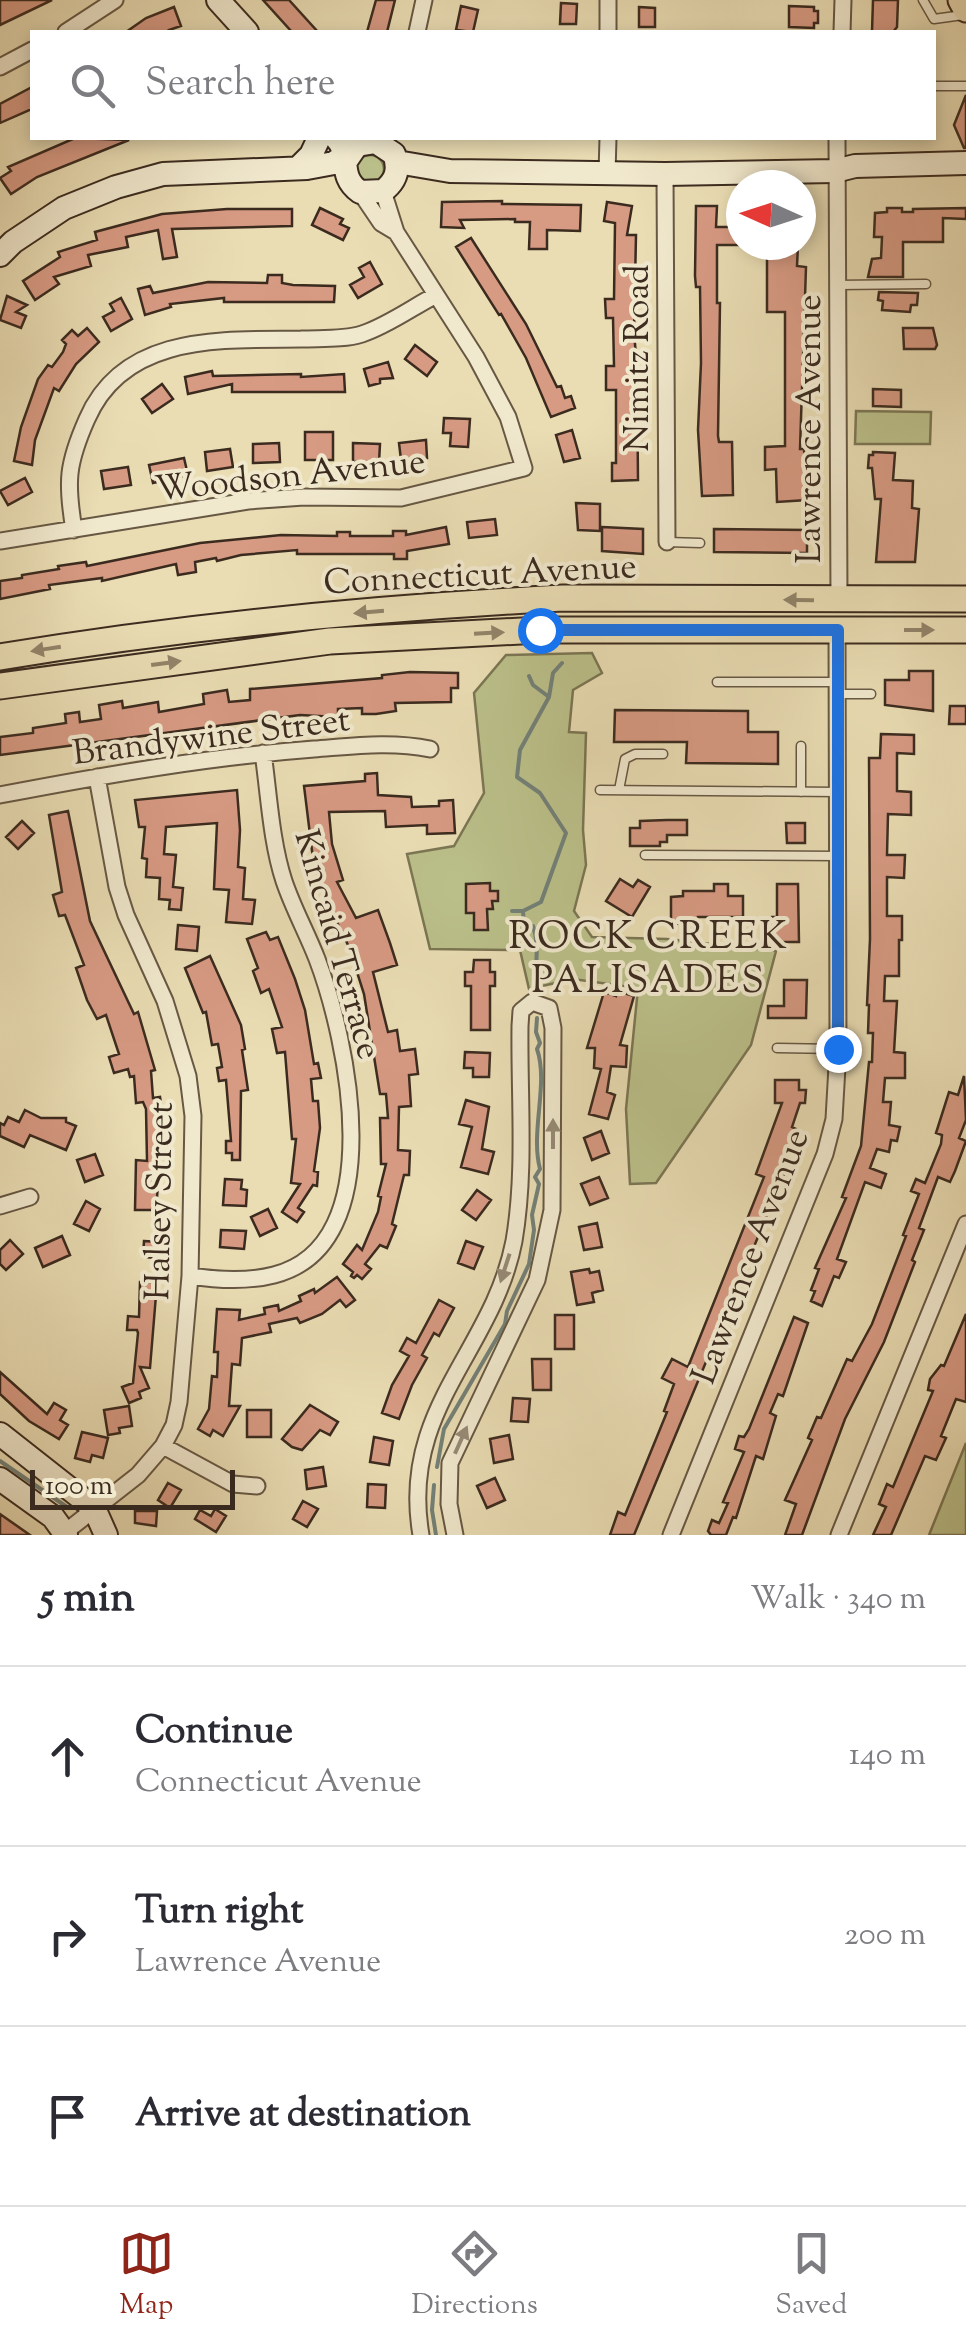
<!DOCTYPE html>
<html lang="en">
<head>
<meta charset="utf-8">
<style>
  body { margin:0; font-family:"Sorts Mill Goudy",serif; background:#f7f7f7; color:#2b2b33 }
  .compass { position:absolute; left:726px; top:170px; width:90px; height:90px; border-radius:50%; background:#fff; box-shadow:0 5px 15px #0003; rotate:273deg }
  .scale { position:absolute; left:30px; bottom:25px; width:205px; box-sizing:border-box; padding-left:10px; border:5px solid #3b2b1f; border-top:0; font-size:28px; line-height:35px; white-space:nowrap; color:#3b2b1f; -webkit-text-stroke:8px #f1e9ce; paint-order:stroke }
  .stop { position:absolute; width:30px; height:30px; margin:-22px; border:8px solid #1a73e8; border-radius:50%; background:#fff }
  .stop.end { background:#1a73e8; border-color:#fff; box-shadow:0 2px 10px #0008 }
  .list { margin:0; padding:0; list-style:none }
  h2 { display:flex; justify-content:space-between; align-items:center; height:130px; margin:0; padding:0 40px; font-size:42px }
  h2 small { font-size:32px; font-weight:400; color:#7c7c81 }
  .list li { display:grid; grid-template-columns:65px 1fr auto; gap:30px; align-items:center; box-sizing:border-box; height:180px; padding:0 40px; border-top:2px solid #e1e1e2 }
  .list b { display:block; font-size:38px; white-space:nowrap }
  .list p { margin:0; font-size:32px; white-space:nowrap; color:#7c7c81 }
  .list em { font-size:32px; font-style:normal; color:#7c7c81 }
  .icon { flex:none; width:55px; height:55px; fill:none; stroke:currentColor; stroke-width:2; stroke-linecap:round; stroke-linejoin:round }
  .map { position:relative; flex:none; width:966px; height:1535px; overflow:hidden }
  .search { position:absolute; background:#fff; box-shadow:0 5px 15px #0003; left:30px; right:30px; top:30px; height:110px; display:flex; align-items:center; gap:25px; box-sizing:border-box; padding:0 35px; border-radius:0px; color:#7c7c81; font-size:38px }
  .sheet { height:670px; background:#fff }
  nav { display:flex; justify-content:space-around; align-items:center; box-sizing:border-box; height:140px; border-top:2px solid #e1e1e2; background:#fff; font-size:28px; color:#7c7c81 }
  nav a { display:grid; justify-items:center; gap:5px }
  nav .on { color:#8f2418 }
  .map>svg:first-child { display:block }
</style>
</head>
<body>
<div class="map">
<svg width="966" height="1535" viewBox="0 0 966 1535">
  <rect width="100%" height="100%" fill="#eaddb4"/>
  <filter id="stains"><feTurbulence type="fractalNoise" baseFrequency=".002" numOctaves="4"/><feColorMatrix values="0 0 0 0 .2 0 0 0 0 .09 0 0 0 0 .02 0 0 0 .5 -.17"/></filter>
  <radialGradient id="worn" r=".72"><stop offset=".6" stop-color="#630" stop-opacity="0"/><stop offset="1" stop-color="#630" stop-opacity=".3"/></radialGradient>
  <!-- green -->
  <path fill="#bbc08a" stroke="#7b7654" stroke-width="2.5" d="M356 169a14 14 0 1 1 28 0a14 14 0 1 1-28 0Z
    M856,411l75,1 -1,32h-75z
    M592,653l10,20 -29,17 -4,42 17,1 -3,97 3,35 -12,46 18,26 75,2 109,12 -25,94 -95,138 -26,1 -4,-75 12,-121 -65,-9 -44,10 -9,-39 -90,-1 -23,-95 47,-8 30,-53 -10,-100 32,-38z
    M966,1443v92h-37z"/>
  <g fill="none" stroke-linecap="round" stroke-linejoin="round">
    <!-- stream -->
    <path stroke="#738178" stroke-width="4" d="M549,697l4,-24 9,-10
      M512,911h11l1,14 9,1c8,24 0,36 5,56
      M523,911l18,-9 25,-69 -26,-40 -23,-16 3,-27 29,-53 -16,-12 -4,-9
      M0,1461l67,46
      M437,1467l7,-38 61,-105 2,-13 22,-47 5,-34 -2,-15 7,-31 -4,-7 5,-8c-10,-38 9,-85 -3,-120l3,-6 -4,-11 1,-14
      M434,1485l-2,25 4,25"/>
  </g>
  <!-- building -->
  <path fill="#d79a83" stroke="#3b2b1f" stroke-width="2.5" d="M0,0h52l-52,25z
    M263,0h26l29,32h-26z
    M376,0h19l-8,32h-20z
    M873,0h25l-1,27 -4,5h-21z
    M561,3l16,1 -1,20h-16z
    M461,6l17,4 -5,22 -17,-2z
    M789,6l25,1v4h4v12h-4v5l-25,-1z
    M174,7l7,19 -12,4 1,2h-44l20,-14z
    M639,7l16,1v19h-16z
    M32,87v22l-32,14v-19z
    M966,95v53h-2l-10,-23z
    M75,138l54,2 -92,37 -26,17 -11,-16 11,-7 -3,-4z
    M502,201v3l79,1 -1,26 -33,-1v19h-18l1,-27h-15v-3l-55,1 4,8 -23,-1 1,-25z
    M607,202l25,4 -5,29h9l-2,98 3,33 1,114 -26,1v-18h4v-73h-10v-24h8l-1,-48h-7l-1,-19h9l1,-76 -11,-2z
    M696,206h21l-1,21h24v18h-23v58h3l-2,133 1,6h13l1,53 -31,1 -4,-66 3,-67 -1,-76h-4l-1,-11z
    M320,208l23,11 -3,5 9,4 -6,12 -31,-15z
    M887,208h15v4h11v-3l53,-1v11l-23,-1v24h-40v35h-35l4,-18 9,-1 1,-21h-8l1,-24 12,-1z
    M227,209h65v17l-120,3 5,28 -14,2 -5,-29 -32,7 2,10 -40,8 3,11 -37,11 5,7 -24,16 -12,-19 37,-24 -2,-5 39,-12 -2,-8 67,-18z
    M471,238l55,86 31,63 4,-1 4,12 6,-2 4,12 -24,9 -25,-59 -25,-44 -2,1 -43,-68z
    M777,245h21l-1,21 9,1 -6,182h4l3,51 -30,2 -1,-33 -11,1v-23l20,-1v-134h-18v-56h10z
    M370,262l12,22 -24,14 -8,-13 14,-8 -5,-9z
    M268,275h14v8l11,2 42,1 -1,16h-110v-4l-54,6 1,3 -26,8 -7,-26 12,-3 3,7 55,-11 59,1z
    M879,292l39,1 -1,12h-6l-1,7 -28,-2 1,-9 -5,-1z
    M7,296l20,9 -11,7 10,4 -5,12 -21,-8z
    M121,298l11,21 -21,12 -8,-14 11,-6 -4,-7z
    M87,328l12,14 -23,22 -17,27 -5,-3 -19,52 -3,25 -18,-4 7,-34 17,-48 10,-14 4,2 11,-15 3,-8 -4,-4 10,-10 6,6z
    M903,328h30l4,17 -2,4h-31z
    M415,345l22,17 -10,14 -22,-17z
    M388,362l5,16 -13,1v4l-11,3 -5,-17z
    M212,371l1,5 88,-2v3l43,-3 1,18h-113v-8l-44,10 -3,-17z
    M162,384l11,15 -21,14 -10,-14z
    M873,389l28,1v17l-28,-1z
    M444,418l26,1 -2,28 -18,-1 1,-13h-8z
    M572,430l8,28 -16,4 -8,-27z
    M305,432h28v28h-28z
    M426,440l1,18 -26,2 -2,-17z
    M279,443l1,19 -27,1v-19z
    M353,443l27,1 -1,18h-26z
    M230,449l3,18 -26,4 -2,-19z
    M873,452l22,1 -2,27 20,1 -1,27 7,1 -4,53h-39l5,-63h-6l-3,-31h-4l1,-13h4z
    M184,458l4,17 -35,8 -4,-18z
    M128,467l3,18 -27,4 -3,-18z
    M25,478l7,14 -24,13 -8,-14z
    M576,503l24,1v27l-22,-1z
    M495,519l2,16 -28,3 -2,-16z
    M446,527l3,17 -42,7v8h-13v-5h-97v-4l-56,5 -24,6 -1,-3 -21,4 1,10 -18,3 -2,-11 -74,17v-3l-53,7 1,4 -50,10v-18l22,-3v-3l37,-6 -1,-3 28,-4 1,4 113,-23 81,-8 56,1v-4h13v4h43v-5h13v4z
    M602,527l41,2v25l-41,-3z
    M714,529l93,1v23l-93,-1z
    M909,671h24v40l-48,-6v-25h24z
    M410,672l48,1v15h-7v14l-56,1 1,8 -20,3h-14v-6l-24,1v8l-38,-2 -300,40v-18l33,-4v-5l33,-5 -1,-9 14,-2 1,10 21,-3 -2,-14 23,-4 1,7 35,-6 1,10 45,-8 -1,-10 24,-4 2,12 21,-2v-11l132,-11v-3z
    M950,706h16v18h-17z
    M615,710l133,1v21h30v32l-92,-1 1,-21h-73z
    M881,734l33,1v19l-17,-1v38l14,1v23l-23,-1 -1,41h18l-1,23 -17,-1v39h15v24h-3v36h-14l-1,25h13l-3,51 11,1v25h-20l-2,24h8l-2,23 11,2 -3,14 -6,-1 -2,12 -12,-3 -7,19 16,6 -5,14 -16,-6 -28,77 9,3 -7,16 -5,-2 -12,30 -11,-5 4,-10 -4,-1 8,-21 -4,-1 31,-70 -4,-1 19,-51 8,-84h3l1,-29h-5l1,-28h-2l3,-66 -1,-181h11z
    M377,773l1,22 33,2 1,10 27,-1v-5l14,-1 2,33 -28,1v-9l-41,2 -1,-16 -56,1 3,32 11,36 -6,2 19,36 22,-8 12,33 7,22 -24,7 15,60 9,-2 3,21 15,-2 3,25 -9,1 2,31 -12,1 -1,43 12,1 -1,24h-5l-12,49 4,2 -9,22 -7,-3 -15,19 6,5 -9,10 -5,-4 -3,3 -3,-2 2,-4 -10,-8 14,-19 5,5 16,-38 3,-15 -3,-1 8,-32h-5l-1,-46h8l-2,-24h-6l-16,-100 -15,-47 -24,-49 -12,-39 -9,-73 61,-5v-7z
    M237,790l3,40 -2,37 7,1 -2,31 12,1 -3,24 -26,-2 3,-32 -15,-1 3,-66 -51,4 -2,27 12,1 -3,32 10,1 -2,22 -12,-1 1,-9 -11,-1 1,-21 -14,-1 1,-18 -5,-1 3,-31h-6l-4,-27z
    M68,811l22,110 44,93 4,-2 17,58 -4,1 2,27 7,-1 6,37h-4l-6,76h-21l1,-50 11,1 -1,-52 -3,-7 -7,1 -2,-27 -4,1 -2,-8 -14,4 -5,-16 10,-3 -13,-39 -9,4 -10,-19 -11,-32 8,-3 -19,-50 -6,1 -6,-21 9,-3 -13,-77z
    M667,820h20v15h-20v7h-7v4h-30v-18h10v-7z
    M22,821l12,12 -16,16 -12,-12z
    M786,823h19v20h-18z
    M620,879l13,8 5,-7 12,7 -18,30 -26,-16z
    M490,883v8h8v10h-6l1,8h-6l1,21h-14v-17h-8v-29z
    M714,884h14v12h15v21h-45v6l-27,1v-27l12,-1v-5h31z
    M777,884h21l1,58h-27v-25h5z
    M178,925l21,2 -2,24 -21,-2z
    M266,932l4,8 8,-3 17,42 10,31 9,54 4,-1 3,15 -10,1 2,22h5l2,27 -6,43 4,1 -1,14 -4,-1 -15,23 6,4 -7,10 -15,-10 18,-28 -9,-1 5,-44h-4l-7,-87 -8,1 -5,-24 10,-2 -13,-38 -8,4 -8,-22 5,-3 -11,-29z
    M210,956l31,69 4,24 -3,1 6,40 -7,1 -1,69h-8v-7h-6v-12h5l-5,-61 -7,1 -2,-13 5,-1 -4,-23 -6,1 -6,-33 -3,1 -18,-45z
    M474,960h16v12h5v14h-5v44h-19v-44h-6v-14h8z
    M784,980h23l-1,38h-38v-12h16z
    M617,991l17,5 -14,49 7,1 -1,21 -15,-1 -4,26 8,3 -7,24 -19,-5 12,-45 -7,-1 1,-20h-8l17,-56 12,4z
    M465,1052l25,1 -1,24h-16v-9h-9z
    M964,1076l2,44 -7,18 7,3 -11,30 -5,11 -12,-5 -19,51 5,2 -12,30 3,2 -31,80 -39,77 -43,116h-17l11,-31 -11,-4 27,-60 -4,-2 9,-21 4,1 26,-59 5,2 20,-37 34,-88 -3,-1 16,-41 -8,-3 5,-12 9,4 16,-39 1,-9 -6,-2 13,-41 9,3z
    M775,1080h24v10h7l-1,13h-5l-8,24 4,2 -3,21 -5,-2 -9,21 6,3 -151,363h-24l8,-23 7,3 42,-103 -3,-1 10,-27 -12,-6 10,-19 16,8 76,-190 -8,-3 26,-71h-7z
    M466,1100l23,7 -7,42 12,3 -6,22 -27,-7 11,-40 -13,-3z
    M25,1110l16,8h25v4l10,4 -10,24 -36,-15 -6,12 -24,-11v-13l4,2 4,-8 11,5z
    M601,1131l8,22 -17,7 -8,-22z
    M95,1154l8,21 -18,7 -8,-22z
    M599,1177l9,21 -18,7 -9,-21z
    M225,1179l17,1 -1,9 6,1 -1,16 -23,-1z
    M477,1190l14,10 -15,20 -14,-10z
    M86,1201l14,8 -11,22 -15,-7z
    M268,1209l9,19 -17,8 -9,-19z
    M597,1223l5,24 -18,3 -5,-23z
    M221,1230l25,1 -2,18 -24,-2z
    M62,1236l8,19 -27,12 -8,-19z
    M10,1240l13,14 -17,16 -6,-6v-14z
    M144,1241l15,1 -1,16 -15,-1z
    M466,1241l17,6 -9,22 -16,-6z
    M589,1269l1,4 9,-2 4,19 -11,3 2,9 -17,3 -6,-33z
    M337,1277l18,23 -9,7 -6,-7 -18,14 -22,9 -3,-5 -28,6 2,8 -29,6 -2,27 -8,-1 -3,42h11l-17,30 -10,-6 -3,6 -12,-7 11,-20 3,-33 5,1 1,-25h-4l3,-43 23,1 -1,10 26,-6 -1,-6 14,-3 1,6 22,-10 -2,-5 15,-7 1,4z
    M140,1282l17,1 -7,85 -10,-1 9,21 -10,4 2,6 -12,5 -7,-16 11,-4 5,-50 -1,-3h-10l1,-14 11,1z
    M439,1300l15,8 -15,28 -5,-3 -12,22 5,3 -15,27 -13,34 -17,-6 10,-28 17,-29 -9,-5 7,-13 9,5z
    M966,1314v88l-10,-3 -15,37 5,2 -10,22 -11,-4 -34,79h-18l13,-28 -7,-3 8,-20 6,3 40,-96 -5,-1 2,-11 11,-14 3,1z
    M555,1315h19v34h-19z
    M794,1317l14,6 -25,73 -5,-2 -8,19 6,3 -13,43 -7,-3 -20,62 -3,-1 -7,18h-15l-3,-4 4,-11 7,3 9,-20 -5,-1 21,-50 -9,-3 4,-13 5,1 5,-8z
    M532,1359h19v31h-18z
    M0,1372l47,42 7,-11 12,7 -6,10 8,5 -9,14 -30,-18 -29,-27z
    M513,1398l17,1 -2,23 -17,-1z
    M310,1405l28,17 -8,13 -10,-5 -18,20 -10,-3 -10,-8z
    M129,1406l3,20 -13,2 1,5 -12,2 -4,-25z
    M247,1410h24v27h-24z
    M82,1432l26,6 -5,20 -11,-3 -2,7 -15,-4z
    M509,1435l4,24 -19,4 -4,-24z
    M374,1437l19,4 -4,24 -19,-3z
    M323,1467l3,19 -19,3 -2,-19z
    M495,1478l10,22 -18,8 -10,-22z
    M168,1483l13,7 -11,18 -12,-8z
    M368,1484l18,1 -1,23 -18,-1z
    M303,1501l15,8 -11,18 -14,-8z
    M215,1509l11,7 -10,16 -21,-13 5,-9 11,6z
    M135,1511h22l-1,15 -21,-3z
    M0,1514l30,21h-30z"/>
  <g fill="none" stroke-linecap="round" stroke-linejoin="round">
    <!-- lane casing -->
    <g stroke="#675844" stroke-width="11">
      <path id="lane" d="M923,0l11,19 29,-4
        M934,86h32
        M837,285l89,-1
        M667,542l33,1
        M717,682h120
        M838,694h33
        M600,790l238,2
        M619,790l6,-31 10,-5h28
        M801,792v-46
        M645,855l193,1
        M777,1048l61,1"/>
    </g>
    <!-- street casing -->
    <g stroke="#675844" stroke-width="19">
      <path id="street" d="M66,32l49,-32
        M417,32l7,-32
        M608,32v-32
        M842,32l1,-32
        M0,67l32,-17
        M837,138l2,462
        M607,173l1,-35
        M665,174l2,368
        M360,192l21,31 15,9
        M74,530c-8,-48 -7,-66 13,-111 37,-86 135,-79 214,-80 19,-1 42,1 61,-5 25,-8 51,-27 74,-39
        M0,541l248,-40 56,-4 97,1 123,-30 -16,-51 -32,-60 -80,-125 -13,-41
        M0,795c104,-20 209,-38 314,-46 40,-3 77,-8 116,0
        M0,1206l30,-9
        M190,1276c27,4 57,6 84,-1 118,-30 73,-237 43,-316 -10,-26 -24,-51 -33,-78 -13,-40 -15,-86 -21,-128
        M163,1446l70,38 24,2
        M64,1533l74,-58 25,-29 11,-21 5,-23 11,-126 3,-160 -5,-40 -23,-75 -39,-86 -9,-28 -20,-110
        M421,1535c-22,-126 72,-184 93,-294 12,-70 5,-145 6,-215l1,-15 11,-9 17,6 4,20 -1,182 -15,70 -87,183 -1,41 6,31
        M671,1535l154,-381 9,-35 4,-70 -1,-419
        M839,1535l127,-311"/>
    </g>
    <!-- secondary casing -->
    <g stroke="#3b2b1f" stroke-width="26">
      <path id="secondary" d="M218,0l29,32
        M336,138c17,17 0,37 24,54l23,-1c13,-10 17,-21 11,-37l-18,-12 -19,3 -11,16
        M397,162l53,9 215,3 170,-3 20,-5 111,-3
        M299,167l12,-12 8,-17
        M0,255l13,-13 51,-34 52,-21 47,-13 144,-6 27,-5 18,-13
        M0,1434l94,74 12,27
        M0,1479l53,38 13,18"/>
    </g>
    <!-- primary casing -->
    <g stroke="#3b2b1f" stroke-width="29">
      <path id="primary" d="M961,0l5,9
        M0,657c186,-31 374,-49 563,-59l403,1
        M0,686l330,-45 210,-11h426"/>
    </g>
    <!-- lane -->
    <use href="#lane" stroke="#f1e9ce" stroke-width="8"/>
    <!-- street -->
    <use href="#street" stroke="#f1e9ce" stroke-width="15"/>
    <!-- secondary -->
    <use href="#secondary" stroke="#f1e9ce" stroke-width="22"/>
    <!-- primary -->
    <use href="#primary" stroke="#eaddb4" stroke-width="25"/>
  </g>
  <!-- one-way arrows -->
  <defs><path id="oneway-solid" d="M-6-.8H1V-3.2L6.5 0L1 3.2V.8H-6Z" transform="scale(2.5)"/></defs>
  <g fill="#92846a">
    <use href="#oneway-solid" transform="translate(799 600) rotate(-179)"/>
    <use href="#oneway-solid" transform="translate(369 612) rotate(175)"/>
    <use href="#oneway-solid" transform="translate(919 630)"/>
    <use href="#oneway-solid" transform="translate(489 633) rotate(-3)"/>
    <use href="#oneway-solid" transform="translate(46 649) rotate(171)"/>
    <use href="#oneway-solid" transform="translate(166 663) rotate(-8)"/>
  </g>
  <g fill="#968a76">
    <use href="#oneway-solid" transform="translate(553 1134) rotate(-90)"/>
    <use href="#oneway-solid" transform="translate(505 1268) rotate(108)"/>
    <use href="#oneway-solid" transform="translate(461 1440) rotate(-66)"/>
  </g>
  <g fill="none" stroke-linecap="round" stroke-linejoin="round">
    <!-- route -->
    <path stroke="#1a73e8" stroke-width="12" d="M540,630h298v419"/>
  </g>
  <g text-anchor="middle" stroke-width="8" stroke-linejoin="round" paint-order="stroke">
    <!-- street labels -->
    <g font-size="35" fill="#3b2b1f" stroke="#f1e9ce">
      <text transform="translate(636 358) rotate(-90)" y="12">Nimitz Road</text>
      <text transform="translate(808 429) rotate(-90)" y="12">Lawrence Avenue</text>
      <text transform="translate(290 474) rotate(-6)" y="12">Woodson Avenue</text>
      <text transform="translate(480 573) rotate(-3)" y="12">Connecticut Avenue</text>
      <text transform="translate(211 735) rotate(-7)" y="12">Brandywine Street</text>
      <text transform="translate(339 944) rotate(74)" y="12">Kincaid Terrace</text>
      <text transform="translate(158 1201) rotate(-89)" y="12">Halsey Street</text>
      <text transform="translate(749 1256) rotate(-69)" y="12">Lawrence Avenue</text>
    </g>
    <!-- neighbourhood labels -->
    <g font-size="38" letter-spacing="2.5" fill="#3b2b1f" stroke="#f1e9ce">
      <text x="649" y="948">ROCK CREEK<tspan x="649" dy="44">PALISADES</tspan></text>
    </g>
  </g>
  <rect width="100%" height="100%" filter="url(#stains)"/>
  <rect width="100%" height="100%" fill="url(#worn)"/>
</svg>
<svg class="compass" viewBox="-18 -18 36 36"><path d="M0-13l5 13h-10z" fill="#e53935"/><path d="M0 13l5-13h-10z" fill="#7c7c81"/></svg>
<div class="scale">100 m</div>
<div class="stop" style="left:540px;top:630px"></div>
<div class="stop end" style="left:838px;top:1049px"></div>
<div class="search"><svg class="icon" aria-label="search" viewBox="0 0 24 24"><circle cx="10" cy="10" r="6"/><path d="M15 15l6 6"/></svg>Search here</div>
</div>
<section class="sheet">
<h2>5 min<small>Walk · 340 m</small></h2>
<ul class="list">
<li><svg class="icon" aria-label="ahead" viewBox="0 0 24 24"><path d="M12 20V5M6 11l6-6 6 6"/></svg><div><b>Continue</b><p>Connecticut Avenue</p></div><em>140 m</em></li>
<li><svg class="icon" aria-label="right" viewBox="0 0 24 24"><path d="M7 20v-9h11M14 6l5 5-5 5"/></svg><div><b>Turn right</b><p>Lawrence Avenue</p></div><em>200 m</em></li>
<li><svg class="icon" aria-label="arrive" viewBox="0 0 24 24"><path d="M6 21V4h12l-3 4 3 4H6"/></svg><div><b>Arrive at destination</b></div></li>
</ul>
</section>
<nav>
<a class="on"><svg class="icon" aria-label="map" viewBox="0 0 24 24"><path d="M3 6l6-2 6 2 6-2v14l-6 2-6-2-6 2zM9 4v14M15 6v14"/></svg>Map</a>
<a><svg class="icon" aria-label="directions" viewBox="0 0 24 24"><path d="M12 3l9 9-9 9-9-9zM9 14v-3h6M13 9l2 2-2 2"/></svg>Directions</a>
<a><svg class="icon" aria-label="saved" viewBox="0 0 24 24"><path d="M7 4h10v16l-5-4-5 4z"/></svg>Saved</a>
</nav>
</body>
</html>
